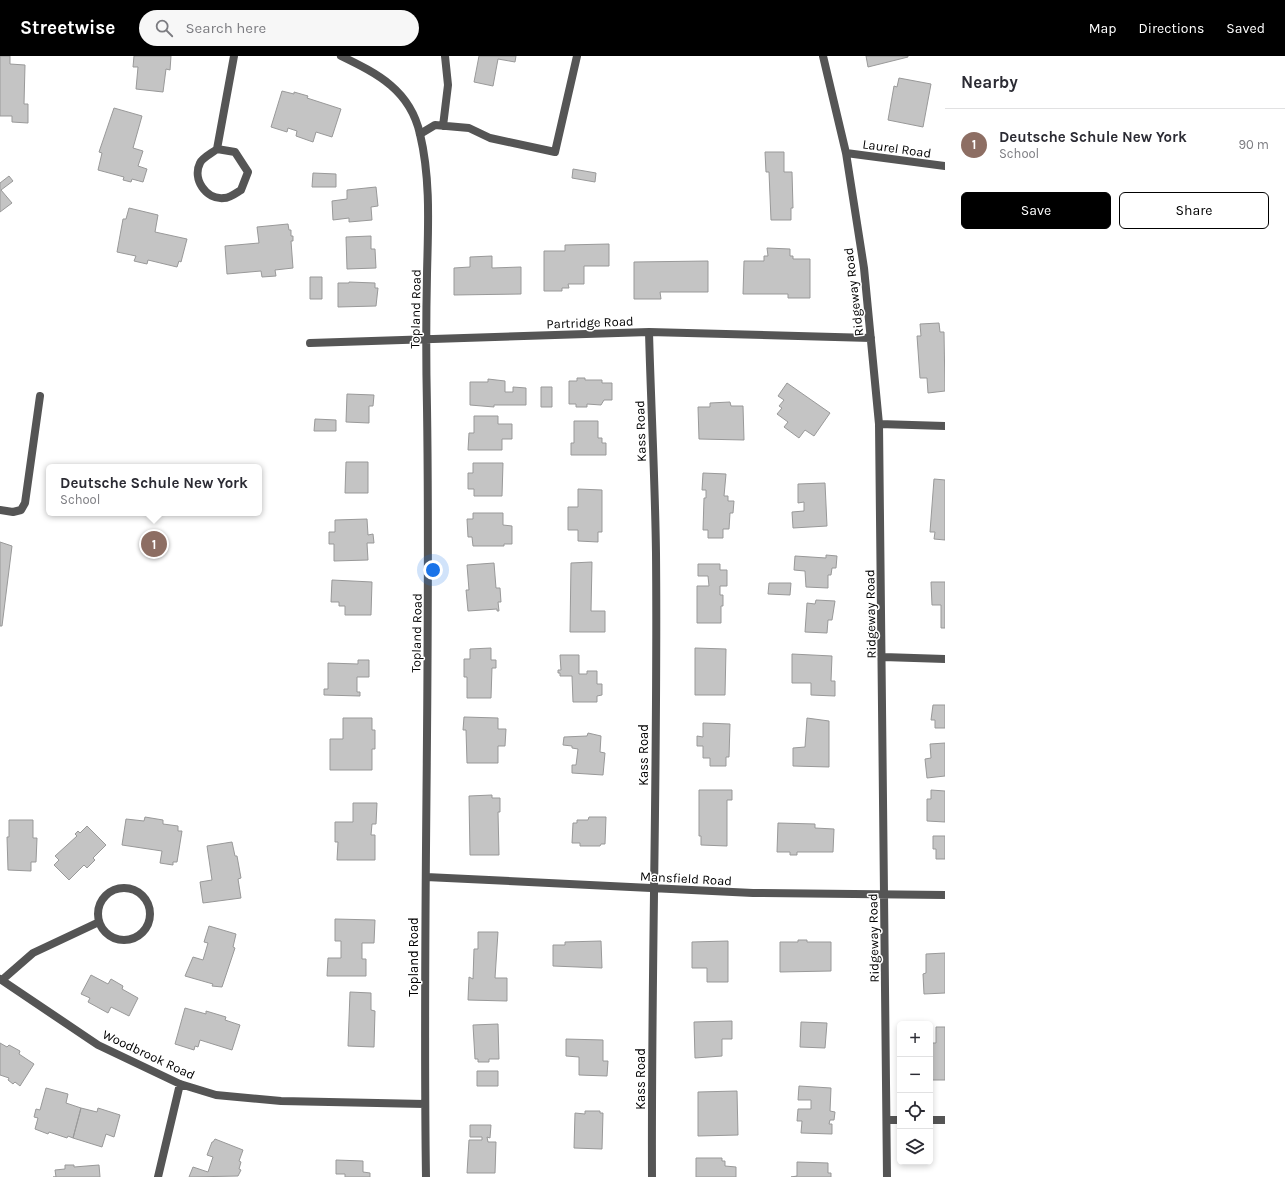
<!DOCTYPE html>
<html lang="en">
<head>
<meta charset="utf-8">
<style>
  body { margin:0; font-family:Karla,sans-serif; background:#f7f7f7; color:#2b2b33 }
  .controls { position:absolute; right:12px; bottom:12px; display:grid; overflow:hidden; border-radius:6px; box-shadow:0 2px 6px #0003 }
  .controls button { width:36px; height:36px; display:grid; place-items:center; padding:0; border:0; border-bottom:1px solid #e1e1e2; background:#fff; color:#2b2b33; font:20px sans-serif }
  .you { position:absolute; left:433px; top:514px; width:14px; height:14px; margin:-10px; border:3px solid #fff; border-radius:50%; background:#1a73e8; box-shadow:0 0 0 6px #1a73e833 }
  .badge { display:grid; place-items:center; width:26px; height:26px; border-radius:50%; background:#000; color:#fff; font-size:13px; font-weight:700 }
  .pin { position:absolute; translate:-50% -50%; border:2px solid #fff; box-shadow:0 1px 4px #0006 }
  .popup { position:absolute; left:46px; top:408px; width:216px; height:52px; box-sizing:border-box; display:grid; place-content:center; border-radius:6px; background:#fff; filter:drop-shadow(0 1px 3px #0005); font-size:13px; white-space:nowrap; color:#7c7c81 }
  .popup b { font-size:15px; color:#2b2b33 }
  .popup::after { content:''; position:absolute; left:50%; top:100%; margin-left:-8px; border:8px solid transparent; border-top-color:#fff }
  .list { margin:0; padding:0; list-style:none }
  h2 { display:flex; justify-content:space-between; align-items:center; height:52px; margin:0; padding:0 16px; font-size:17px }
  h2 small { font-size:13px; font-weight:400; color:#7c7c81 }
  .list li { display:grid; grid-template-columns:26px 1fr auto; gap:12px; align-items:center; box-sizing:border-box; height:72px; padding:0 16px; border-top:1px solid #e1e1e2 }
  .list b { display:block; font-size:15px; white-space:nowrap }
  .list p { margin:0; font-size:13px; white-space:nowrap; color:#7c7c81 }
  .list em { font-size:13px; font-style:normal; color:#7c7c81 }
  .actions { display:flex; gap:8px; padding:12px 16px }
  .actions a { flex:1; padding:9px 0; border:1px solid #000; border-radius:6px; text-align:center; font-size:14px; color:#000 }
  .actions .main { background:#000; color:#fff }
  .icon { flex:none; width:22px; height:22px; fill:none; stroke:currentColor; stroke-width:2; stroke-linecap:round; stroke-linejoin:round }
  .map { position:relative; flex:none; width:945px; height:1121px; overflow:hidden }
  header { display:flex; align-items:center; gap:24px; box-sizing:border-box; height:56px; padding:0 20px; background:#000; color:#fff }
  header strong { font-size:19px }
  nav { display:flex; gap:22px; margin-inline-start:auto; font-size:14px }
  .search { width:280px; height:36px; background:#f7f7f7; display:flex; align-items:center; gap:10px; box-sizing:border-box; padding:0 14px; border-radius:22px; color:#7c7c81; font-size:15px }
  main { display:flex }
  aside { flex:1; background:#fff }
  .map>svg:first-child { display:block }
</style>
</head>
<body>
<header>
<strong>Streetwise</strong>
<div class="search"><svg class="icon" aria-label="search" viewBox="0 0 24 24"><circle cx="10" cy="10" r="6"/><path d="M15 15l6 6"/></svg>Search here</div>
<nav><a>Map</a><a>Directions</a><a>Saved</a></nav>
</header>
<main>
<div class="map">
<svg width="945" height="1121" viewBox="0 0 945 1121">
  <rect width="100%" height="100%" fill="#fff"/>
  <!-- building -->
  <path fill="#c4c4c4" stroke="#999" d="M0,0h10v8l15,1 -1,39h4v19l-16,-1v-6h-12z
    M134,0h37l-1,14 -4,-1 -3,23 -27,-3 2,-22h-5z
    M479,0h37l-1,6 -17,-3 -5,27 -19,-4z
    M866,0h42v1l-40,10z
    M899,22l32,6 -8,43 -35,-7 6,-34 3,1z
    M282,35l12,3v-2l14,4 -1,2 34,11 -9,28 -16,-5 -3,10 -17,-6 1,-5 -9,-3 -1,4 -16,-5z
    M114,52l28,8 -9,32 10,3 -5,15 9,3 -4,13 -11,-3 -1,3 -8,-2 1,-3 -26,-7 4,-17 -3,-1z
    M765,96h19v20h8l1,36h-2v12h-20l-2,-48h-3z
    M573,113l23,4 -1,9 -23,-4z
    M313,117l23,1v13h-24z
    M9,120l4,5 -12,9 11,13 -12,9v-29z
    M376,131l2,19 -7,1 1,13 -23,2v-4l-16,2 -1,-19 15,-2v-9z
    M129,152l29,7 -3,17 32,7 -6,23 -2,-1 -2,6 -29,-7 -1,4 -13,-3 2,-5 -19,-4 6,-33h3z
    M288,168l1,6h2v6h2v5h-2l2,27 -18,2 1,6 -14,1 -1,-6 -34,3 -2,-28 34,-3 -2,-16z
    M371,180v13h4l1,19 -29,1 -1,-32z
    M609,188v22h-25v18h-16l1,4h-7v3h-18v-40h21v-6z
    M767,192l23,1v7h3v3h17v39h-22v-4h-45l1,-33h20v-5h4z
    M492,200v12l29,-1v27l-67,1v-27l16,-1v-10z
    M708,205v31h-48l1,7h-27v-37z
    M310,221h12v22h-12z
    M349,226l26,1v5h3l-2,18 -38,1v-24h11z
    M939,267l1,9h4l1,59 -17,2 -1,-15h-7l-3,-42h4l-1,-12z
    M577,322h8v2h17v3h10v17h-8l-3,5 -14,-1v3h-11v-3h-7v-23h8z
    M488,323l17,2v11h8v-5l13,1v17h-32v2l-24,-2v-23h18z
    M787,327l43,30 -16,23 -9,-6 -6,8 -15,-11 4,-5 -11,-8 5,-6 -3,-2 5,-6 -6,-4z
    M541,331h11v20h-11z
    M347,338l27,1 -1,11h-4v17l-23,-1z
    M730,346l1,4h12l1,34 -45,-1 -1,-32h12v-4z
    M474,360h24v8h14v15h-10v11h-34l1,-17h5z
    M315,363l21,1v11h-22z
    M574,365h24v17h4v5h4v12h-35v-12h3z
    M346,406h22v31h-23z
    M473,407h30l-1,33h-28v-7h-6v-16h5z
    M703,417l23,1 -2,22h4v5h6l-1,12h-3l-1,16h-6v9h-15v-8h-5l1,-32h2v-8h-4z
    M934,423l11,1v60l-11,-1 1,-7h-5z
    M825,427l2,43 -34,2 -1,-16 12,-1v-9l-6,1v-19z
    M578,433l24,1v42h-4v10l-20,-1v-11h-10v-23h10z
    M473,457h30v12l9,1v18h-8v2h-31l-1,-9h-4l-1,-18h6z
    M367,463l1,16 5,-1 1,9h-7l1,17 -34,1v-17h-5v-12h6v-12z
    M0,486l12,4 -10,80h-2z
    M826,499l11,1 -1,12h-4l-1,7h-3v13l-22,-1 -1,-16 -11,-1 1,-14 31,2z
    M592,506l-1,49h14v21h-35l1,-69z
    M494,507l2,25h4l1,14h-3l1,9h-2v-2l-29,2 -2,-21h3l-2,-25z
    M698,508h22v6h7v16h-7v9h3v11h-2v17h-24v-37h12l-1,-10h-10z
    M332,524l40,2 -1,33h-26v-9h-6v-4h-8z
    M931,526h14v46h-4v-23h-9z
    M769,527h22l-1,12 -22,-1z
    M816,544l19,1 -3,19h-4l-1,13 -22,-1 2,-29 8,1z
    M491,592v12h5v8h-4l-1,30h-24v-21h-3v-18h6v-10z
    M695,592l31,1 -1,46h-30z
    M792,598l40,2 -1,25h4v15l-24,-1v-12h-19z
    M560,599h19v19h8v-3h10v13h5v11l-5,1v6h-24l-1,-26h-12v-3h-2v-3h3z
    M358,604h11v17h-12v15h3v4l-36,-1v-6h4v-26l30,1z
    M933,649h12v23h-10v-8h-4z
    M464,661l34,1v11h8l-1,17h-7v17h-31l-1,-33h-3z
    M343,662h29v12h3v19h-3v21h-42v-31h13z
    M807,662l22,3v46l-36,-1v-18l12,-1z
    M703,667l27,1 -1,33h-3v9h-16v-8h-7v-12h-6v-10l6,1z
    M588,677l13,3 -1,16 5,1 -2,22 -31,-2v-8h4l2,-16 -6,-1v-2l-9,-1 1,-8 23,-1z
    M945,687v33l-18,2 -2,-19 6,-1 -1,-14z
    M699,734h33v10h-5v46l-26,-1v-9h-2z
    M931,734l14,1v31l-18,-1v-22h4z
    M492,739v3h8v14h-2l1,43h-29l-1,-59z
    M353,747h24l-1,21h-4l-1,11h4v25h-38l1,-18h-3v-20h18z
    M145,761l18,3v4l15,2v5h4l-5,31h-4v3l-13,-2 2,-12 -40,-6 4,-26 18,2z
    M589,761h17l-1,27h-4l-1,2h-20v-3h-8l1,-20h4v-3h11z
    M9,764h24v18h4l-1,24h-5v9l-23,-1 -1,-33h2z
    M778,767l37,1v4l19,1 -1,23h-36v3h-7v-3h-13z
    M87,770l19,19 -13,13 2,2 -8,8 -3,-3 -15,15 -15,-15 5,-5 -4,-4 22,-20 -2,-2 3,-3 2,2z
    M933,780h12v23h-9v-10h-3z
    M232,786l3,14h2l4,22 -3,1 3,19 -38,5 -3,-21 12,-2 -5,-34z
    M335,863l40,1 -1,23h-12v16h4v17h-39l1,-18h13v-17h-6z
    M209,870l27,8 -3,13 2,1 -13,39 -10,-1 1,-2 -28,-8 8,-19 10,3 5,-17 -4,-1z
    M478,876h20l-3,46h12v23l-39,-1 1,-23 4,2 1,-30h4z
    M798,884h9v2h24v29l-51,1v-30h18z
    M601,885l1,27 -49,-2v-21h12v-3z
    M728,885v41h-21v-14h-15v-26z
    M945,897v40l-21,1 -1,-20 3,-1v-19z
    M91,919l17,9 3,-5 12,7 -1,3 16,9 -9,18 -18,-9 -3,6 -20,-11 2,-4 -9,-4z
    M350,936l21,1v17l4,1 -1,36 -26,-1z
    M185,952l21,6v-3l20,6 -1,3 15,5 -8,25 -32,-10 -2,7 -3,-1 -1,4 -19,-6z
    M732,965v18h-10v17l-27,2 -1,-36z
    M801,966l26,1 -2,25 -25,-1z
    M498,968l1,35h-10v3h-11v-3h-3l-2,-34z
    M936,971h9v53h-15v-37h6z
    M566,983l37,1v21h5l-1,15 -28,-1v-18l-13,-1z
    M0,987l7,4 2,-2 11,6 -1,3 15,10 -14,22 -5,-4 -2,2 -5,-4 1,-2 -9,-3z
    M477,1015h21v15h-21z
    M799,1030l32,2 -1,23 5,1 -1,8h-4l-1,4h3v10l-31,-1 1,-12h-5l1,-12h13v-9h-13z
    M46,1032l22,6 -2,9 15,5 -8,30 -5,-2 -1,2 -18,-6 -1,2 -13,-5 3,-11 -4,-1 2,-8 4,1z
    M737,1035l1,44 -40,1v-44z
    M81,1052l16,4 1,-4 22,7 -6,22 -8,-3 -4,13 -29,-9z
    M585,1055h15v2h3l-1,36 -28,-1 1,-35 10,1z
    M470,1069h21l-1,13 -3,-1 1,5h8l-1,31h-28l2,-33h13v-3h-12z
    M215,1083l28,11 -4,11 2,1 -2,7 2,1 -3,6 -49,1 4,-10 15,5 5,-15 -6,-2 5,-13h1z
    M696,1102h26v3h3v5l11,1v10h-40z
    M336,1104l27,1v11l7,1v4h-25v-3h-9z
    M797,1106l31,1v10h3v4h-40l6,-1z
    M65,1109h9v2l25,-2 1,12h-47h3l-1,-7 10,-1z"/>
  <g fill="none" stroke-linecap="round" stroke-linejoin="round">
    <!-- lane -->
    <path stroke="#555" stroke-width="8" d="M443,70l5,-41 -3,-29
      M420,78l15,-9 34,3 21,10 65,14 22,-96
      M0,454l13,2 8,-2 4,-7 15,-107"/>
    <!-- street -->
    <path stroke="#555" stroke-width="8" d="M341,0c37,18 69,34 79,78 11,46 8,94 7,140 -1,44 -1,89 0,134 4,256 -5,513 -1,769
      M823,0l23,97 18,115 15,156 8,753
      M217,93l18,3 13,20 -7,18c-5,3 -11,8 -17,8 -18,2 -32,-19 -24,-35 2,-5 12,-10 17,-14z
      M217,93l17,-93
      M846,97l99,13
      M649,276c2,74 6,147 7,221 2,208 -5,416 -4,624
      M310,287l339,-11 222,6
      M879,368l66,2
      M883,601l62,2
      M426,821l327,16 192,2
      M98 858a26 26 0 1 1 52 0a26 26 0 1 1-52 0Z
      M0,923l98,66 82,39 36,11 65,6 144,3
      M2,924l31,-27 66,-31
      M888,1064h12
      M930,1064h15
      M158,1121l22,-93"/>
  </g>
  <g text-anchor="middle" stroke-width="3" stroke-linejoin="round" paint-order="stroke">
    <!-- street labels -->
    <g font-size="13" fill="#000" stroke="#fff">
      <text transform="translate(897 92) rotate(8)" y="5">Laurel Road</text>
      <text transform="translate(853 236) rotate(-97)" y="5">Ridgeway Road</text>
      <text transform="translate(415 253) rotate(-89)" y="5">Topland Road</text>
      <text transform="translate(590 266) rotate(-2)" y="5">Partridge Road</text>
      <text transform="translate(640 375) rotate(-92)" y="5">Kass Road</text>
      <text transform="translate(870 558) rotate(-91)" y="5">Ridgeway Road</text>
      <text transform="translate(416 577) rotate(-89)" y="5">Topland Road</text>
      <text transform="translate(643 699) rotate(-90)" y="5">Kass Road</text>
      <text transform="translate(686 822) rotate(3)" y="5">Mansfield Road</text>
      <text transform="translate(873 882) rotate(-91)" y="5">Ridgeway Road</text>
      <text transform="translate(413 901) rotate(-90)" y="5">Topland Road</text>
      <text transform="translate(149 998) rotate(25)" y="5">Woodbrook Road</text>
      <text transform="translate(640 1023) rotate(-90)" y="5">Kass Road</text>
    </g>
  </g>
</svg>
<div class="controls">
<button>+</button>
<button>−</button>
<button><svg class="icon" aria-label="locate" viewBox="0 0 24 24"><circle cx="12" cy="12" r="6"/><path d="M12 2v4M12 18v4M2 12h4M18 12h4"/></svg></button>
<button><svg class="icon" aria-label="layers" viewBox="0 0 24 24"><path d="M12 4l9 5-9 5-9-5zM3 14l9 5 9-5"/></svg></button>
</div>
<div class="you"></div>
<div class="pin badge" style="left:154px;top:488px;background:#8d6e63">1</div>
<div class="popup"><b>Deutsche Schule New York</b>School</div>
</div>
<aside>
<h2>Nearby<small></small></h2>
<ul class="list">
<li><span class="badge" style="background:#8d6e63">1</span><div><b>Deutsche Schule New York</b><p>School</p></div><em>90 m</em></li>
</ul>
<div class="actions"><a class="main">Save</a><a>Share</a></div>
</aside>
</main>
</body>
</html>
